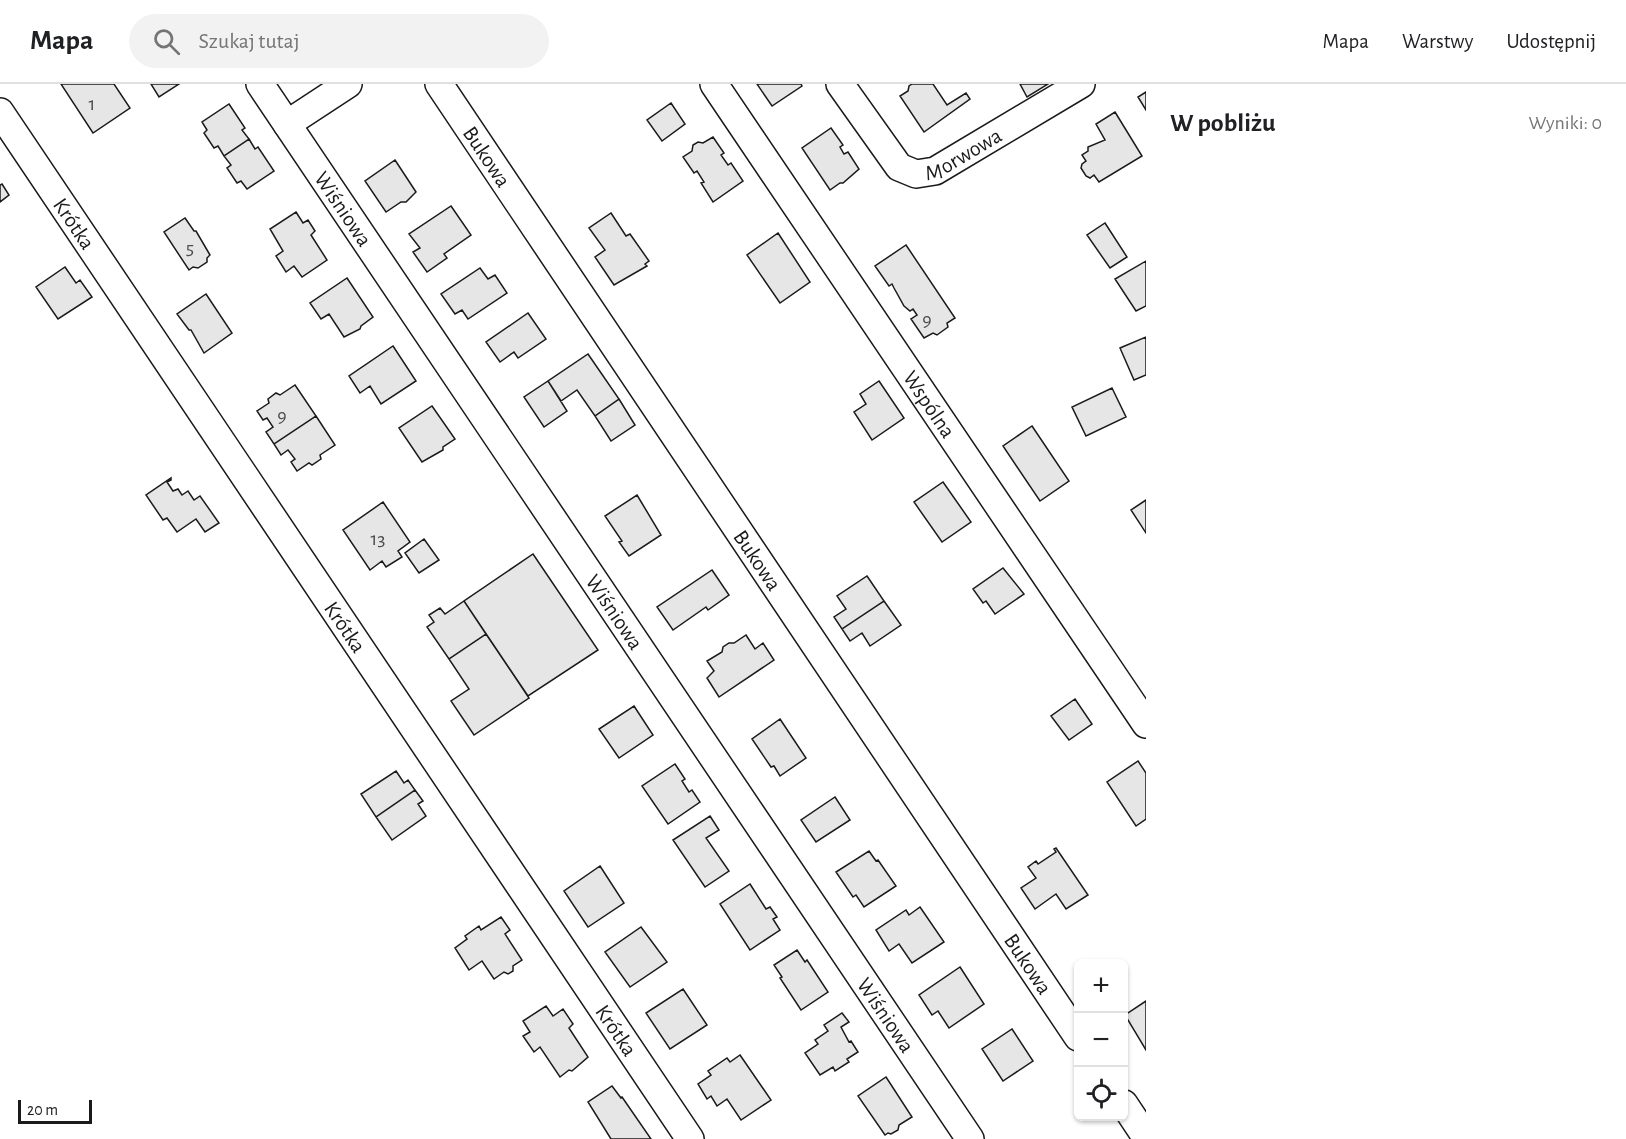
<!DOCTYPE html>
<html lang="pl">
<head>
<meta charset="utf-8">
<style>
  body { margin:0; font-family:"Alegreya Sans",sans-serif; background:#f2f2f2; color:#202124 }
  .controls { position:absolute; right:18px; bottom:18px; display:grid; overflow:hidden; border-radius:9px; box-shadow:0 2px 4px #0004 }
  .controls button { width:54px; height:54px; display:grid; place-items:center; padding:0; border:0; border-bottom:2px solid #e0e0e0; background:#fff; color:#202124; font:30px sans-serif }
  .scale { position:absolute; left:18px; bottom:15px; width:74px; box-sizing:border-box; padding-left:6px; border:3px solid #1a1a1a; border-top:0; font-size:16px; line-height:21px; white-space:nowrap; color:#1a1a1a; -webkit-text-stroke:4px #fff; paint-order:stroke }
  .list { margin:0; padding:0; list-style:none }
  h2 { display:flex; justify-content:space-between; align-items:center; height:78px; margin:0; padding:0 24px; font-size:26px }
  h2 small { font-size:20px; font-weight:400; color:#757577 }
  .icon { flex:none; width:33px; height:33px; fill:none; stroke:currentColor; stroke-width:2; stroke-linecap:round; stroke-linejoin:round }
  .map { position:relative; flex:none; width:1146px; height:1055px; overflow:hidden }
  header { display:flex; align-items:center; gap:36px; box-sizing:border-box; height:84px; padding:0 30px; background:#fff; border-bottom:2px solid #e0e0e0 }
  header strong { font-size:28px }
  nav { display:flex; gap:33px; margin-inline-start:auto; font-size:21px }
  .search { width:420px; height:54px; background:#f2f2f2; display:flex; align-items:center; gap:15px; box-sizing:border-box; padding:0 21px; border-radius:33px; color:#757577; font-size:22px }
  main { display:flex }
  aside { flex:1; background:#fff }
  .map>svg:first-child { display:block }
</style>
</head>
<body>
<header>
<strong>Mapa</strong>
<div class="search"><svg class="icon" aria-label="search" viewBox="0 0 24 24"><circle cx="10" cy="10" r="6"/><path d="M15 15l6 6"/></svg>Szukaj tutaj</div>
<nav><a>Mapa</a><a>Warstwy</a><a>Udostępnij</a></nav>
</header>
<main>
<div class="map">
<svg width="1146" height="1055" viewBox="0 0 1146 1055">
  <rect width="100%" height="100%" fill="#fff"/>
  <!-- building -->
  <path fill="#e6e6e6" stroke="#1a1a1a" stroke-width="1.5" d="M61,0h53l16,24 -37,25z
    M151,0h28l-20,13z
    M757,0h44l1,2 -30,20z
    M912,0h21l14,21 19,-12 4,6 -46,33 -24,-36 8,-5 1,-5z
    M1020,0h28l-21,13z
    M1146,8v18l-8,-13z
    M671,19l14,21 -23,17 -15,-21z
    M229,20l16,24 -3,2 7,9 -25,17 -6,-10 -4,2 -10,-15 3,-3 -5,-8z
    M1115,28l27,44 -43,26 -5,-7 -4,3 -4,-2 -5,-8 1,-4 4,-3 -4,-6 6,-4v-4l17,-7 -9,-16z
    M831,44l12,17 -3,2 4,7 4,-2 11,17 -16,14h-3l-10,7 -28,-42z
    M713,53l11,16 -3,2 7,10 3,-2 12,18 -30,21 -12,-19 3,-1 -7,-11 -3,2 -11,-16 9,-6 1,-6 5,-3 5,1z
    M249,55l6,10 3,-2 16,24 -27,18 -6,-8 -4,2 -10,-15 4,-3 -7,-9z
    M395,76l21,32 -10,10h-5l-15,10 -21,-31z
    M2,100l7,11 -9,7v-17z
    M451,122l20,29 -27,19 3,4 -20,14 -14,-20 7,-4 -11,-14z
    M296,128l7,11 5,-3 7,11 -4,4 16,25 -25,17 -8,-11 -8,6 -10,-16 7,-5 -13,-22z
    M611,129l15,23 4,-2 19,27 -4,3 2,2 -33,19 -19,-28 10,-7 -16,-22z
    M185,134l9,13h2l14,24 -3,3v4l-9,6 -5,-1 -4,3 -25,-38z
    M1105,139l22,34 -17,11 -23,-33z
    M778,149l32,49 -30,21 -33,-48z
    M906,161l49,73 -8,5 1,4 -11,8 -4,-2 -9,5 -13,-19 6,-4 -4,-6 -3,2 -6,-5 -10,-18 -2,-4 -3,2 -14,-20z
    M1146,177v45l-10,5 -21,-32z
    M65,183l11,16 4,-3 12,17 -34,22 -22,-32z
    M480,184l8,11 7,-4 12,18 -39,26 -6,-9 -7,4 -14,-20z
    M347,194l26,39 -12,9 -1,3 -16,8 -15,-23 -8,5 -11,-16z
    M206,210l26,39 -28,20 -13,-23h-2l-12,-16z
    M528,229l18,26 -28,19 -4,-6 -14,10 -14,-20z
    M1146,253v38l-12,5 -14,-32z
    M393,262l23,35 -35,23 -11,-18 -10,7 -11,-17z
    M588,270l31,45 -24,17 -18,-26 -16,11 -13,-20z
    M548,297l19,30 -23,16 -20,-30z
    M879,297l25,37 -32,22 -18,-28 12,-8 -6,-10z
    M295,301l21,31 -42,28 -8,-12 7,-5 -6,-9 -4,2 -6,-9 12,-8 -1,-4 8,-6 4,2z
    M1112,304l14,29 -40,19 -14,-29z
    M619,315l16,26 -24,16 -16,-25z
    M432,322l23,33 -12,8v3l-21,12 -23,-34z
    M316,332l19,29 -15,10 1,4 -9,6 -3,-2 -12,8 -6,-9 4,-3 -7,-9 -7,5 -7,-11z
    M1032,342l37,55 -29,20 -37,-55z
    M171,394v2l-4,2 6,9 5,-2 4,6 6,-4 6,9 6,-4 19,27 -14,9 -9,-13 -19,13 -10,-14 -4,2 -17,-25z
    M943,398l28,40 -29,20 -28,-40z
    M637,411l24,40 -32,21 -10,-14 3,-1 -17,-25z
    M1146,416v33l-15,-23z
    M383,418l27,40 -12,9 4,6 -16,10 -4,-6 -12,9 -27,-40z
    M424,455l15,21 -20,13 -14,-20z
    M533,470l65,96 -70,46 -64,-95z
    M1003,484l21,26 -29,20 -9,-13 -3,2 -10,-14z
    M712,486l17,25 -21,15 -2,-3 -33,23 -16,-23z
    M867,492l17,25 -42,28 -8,-12 12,-8 -9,-13z
    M464,517l22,33 -37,25 -22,-32 7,-5 -5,-7 11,-7 5,6z
    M884,517l17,24 -31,21 -8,-13 -12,8 -8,-12z
    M486,550l43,64 -55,37 -23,-34 18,-12 -20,-30z
    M746,551l9,14 8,-6 11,17 -55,37 -12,-19 7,-7 -7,-10 15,-9 1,-5 6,-4h5z
    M1075,615l17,25 -23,16 -18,-24z
    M634,622l19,29 -34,23 -20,-29z
    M780,635l26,39 -26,18 -6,-10 -3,1 -19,-28z
    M1138,677l8,12v46l-10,7 -29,-44z
    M675,680l10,15 -3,2 7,11 3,-2 8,12 -32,22 -26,-38z
    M396,687l8,12 4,-3 7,10 -39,27 -15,-23z
    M415,706l8,11 -5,3 8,12 -34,24 -16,-23z
    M835,713l15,23 -34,22 -15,-22z
    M710,732l9,14 -13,8 23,33 -24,16 -32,-47z
    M1056,764l32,47 -22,14 -10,-15 -21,15 -14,-21 15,-10 -8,-11 8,-6 2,3 18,-12 -2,-3z
    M869,767l7,10 2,-1 18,26 -32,21 -8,-12 -3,2 -17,-25z
    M600,782l24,37 -36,24 -24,-36z
    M750,800l16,25 4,-2 7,10 -4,2 7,11 -30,20 -30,-46z
    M920,823l24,35 -32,21 -13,-19 -10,7 -13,-21 30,-20 3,5z
    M501,833l9,13 -5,4 17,26 -9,6v5l-5,3 -4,-2 -10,7 -12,-18 -13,9 -14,-22 12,-9 -2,-3 14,-10 2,4z
    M641,843l26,35 -37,25 -25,-35z
    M797,866l8,12 2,-2 21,32 -27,18 -21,-32 2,-1 -8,-12z
    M960,883l24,37 -35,24 -11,-17 -6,4 -13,-20z
    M683,905l24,36 -37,24 -24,-36z
    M1146,917v49l-21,-35z
    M546,922l7,10 10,-7 10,15 -4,4 19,29 -16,14 -3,-1 -9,7 -20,-30 -6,5 -11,-16 7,-4 -7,-11z
    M842,929l7,9 -8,5 8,15 2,-1 7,11 -11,7 2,3 -14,9 -2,-4 -13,8 -15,-22 13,-9 -3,-4 13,-9 -4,-6z
    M1012,945l21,32 -30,20 -21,-32z
    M740,971l31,45 -30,20 -14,-21 -10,7 -6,-10 -4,3 -9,-15 13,-9 -3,-4 19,-13 3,4z
    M886,993l26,40 -13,8 -1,5 -7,4 -3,-1 -3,2 -27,-39z
    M612,1002l9,12 1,-1 29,42h-40l-23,-37z"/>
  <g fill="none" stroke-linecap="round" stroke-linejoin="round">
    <!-- minor casing -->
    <g stroke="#1a1a1a" stroke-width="30">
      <g id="minor">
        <path id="s1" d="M260,0l710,1055"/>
        <path id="s2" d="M439,0l639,953"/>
        <path id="s3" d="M714,0l432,640"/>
        <path id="s4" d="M840,0l59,83 17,7 19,-3 146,-87"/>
        <path id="s5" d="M0,28l690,1027"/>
        <path d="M287,40l61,-40"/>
        <path d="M1124,1020l22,33"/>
      </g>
    </g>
    <!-- minor -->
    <use href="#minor" stroke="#fff" stroke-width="27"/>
  </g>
  <g text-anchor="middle" stroke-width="4.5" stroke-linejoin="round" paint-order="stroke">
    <!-- number labels -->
    <g font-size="20" fill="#4d4d4d">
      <text x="92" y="26">1</text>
      <text x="190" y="170">5</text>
      <text x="927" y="242">9</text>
      <text x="282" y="338">9</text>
      <text x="378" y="461">13</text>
    </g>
    <!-- street labels -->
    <g font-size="22" fill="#1a1a1a" stroke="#fff">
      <text dy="8" stroke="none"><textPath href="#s4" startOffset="172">Morwowa</textPath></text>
      <text dy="8" stroke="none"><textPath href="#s2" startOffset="87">Bukowa</textPath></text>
      <text dy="8" stroke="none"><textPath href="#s1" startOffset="150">Wiśniowa</textPath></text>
      <text dy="8" stroke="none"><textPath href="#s5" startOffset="134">Krótka</textPath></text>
      <text dy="8" stroke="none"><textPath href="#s3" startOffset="386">Wspólna</textPath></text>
      <text dy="8" stroke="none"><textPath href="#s2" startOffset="573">Bukowa</textPath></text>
      <text dy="8" stroke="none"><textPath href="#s1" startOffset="636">Wiśniowa</textPath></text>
      <text dy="8" stroke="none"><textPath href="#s5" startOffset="620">Krótka</textPath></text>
      <text dy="8" stroke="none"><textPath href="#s2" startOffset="1059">Bukowa</textPath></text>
      <text dy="8" stroke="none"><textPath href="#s1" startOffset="1122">Wiśniowa</textPath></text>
      <text dy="8" stroke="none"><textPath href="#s5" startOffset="1106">Krótka</textPath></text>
    </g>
  </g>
</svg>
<div class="controls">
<button>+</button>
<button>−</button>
<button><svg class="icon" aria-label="locate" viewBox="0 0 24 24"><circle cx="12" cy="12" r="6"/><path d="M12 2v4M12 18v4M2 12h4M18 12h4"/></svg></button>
</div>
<div class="scale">20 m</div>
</div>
<aside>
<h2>W pobliżu<small>Wyniki: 0</small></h2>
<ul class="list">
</ul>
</aside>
</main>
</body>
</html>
